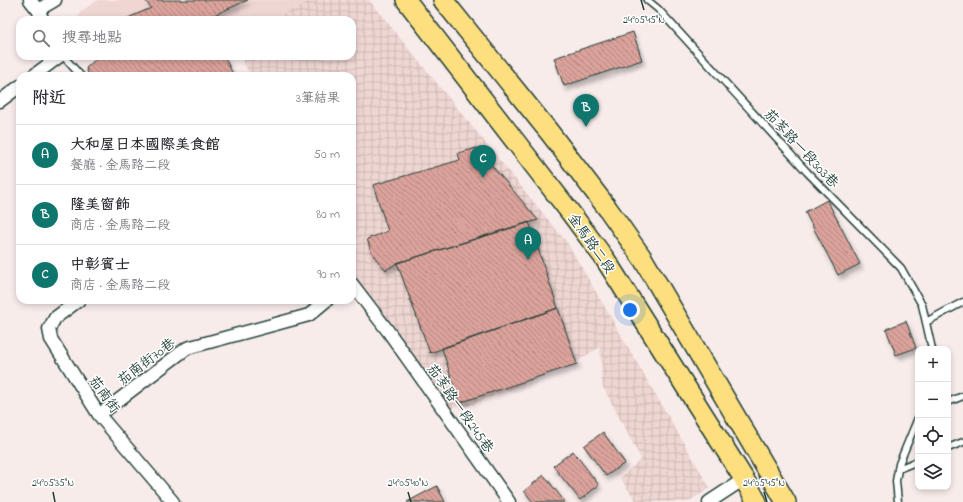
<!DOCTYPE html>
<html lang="zh-TW">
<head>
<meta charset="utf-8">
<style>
  body { margin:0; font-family:"Indie Flower","LXGW WenKai TC",sans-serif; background:#f7f7f7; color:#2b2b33 }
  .controls { position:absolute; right:12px; bottom:12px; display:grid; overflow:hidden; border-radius:8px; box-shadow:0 2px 6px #0003 }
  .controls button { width:36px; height:36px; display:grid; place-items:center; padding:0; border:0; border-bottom:1px solid #e1e1e2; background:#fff; color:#2b2b33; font:20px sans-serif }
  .you { position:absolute; left:630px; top:310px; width:14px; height:14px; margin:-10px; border:3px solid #fff; border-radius:50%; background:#1a73e8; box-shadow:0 0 0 6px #1a73e833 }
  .badge { display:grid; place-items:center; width:26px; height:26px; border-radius:50%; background:#0f766e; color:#fff; font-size:13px; font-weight:700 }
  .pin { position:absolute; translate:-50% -33px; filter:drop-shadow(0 1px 2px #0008) }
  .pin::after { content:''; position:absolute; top:21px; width:14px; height:12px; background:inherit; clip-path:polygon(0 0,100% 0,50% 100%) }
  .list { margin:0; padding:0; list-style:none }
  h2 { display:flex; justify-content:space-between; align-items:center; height:52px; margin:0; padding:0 16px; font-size:17px }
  h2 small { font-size:13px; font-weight:400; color:#7c7c81 }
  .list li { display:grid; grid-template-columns:26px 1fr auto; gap:12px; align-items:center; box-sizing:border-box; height:60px; padding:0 16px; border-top:1px solid #e1e1e2 }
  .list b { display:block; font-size:15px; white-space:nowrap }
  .list p { margin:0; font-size:13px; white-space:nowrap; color:#7c7c81 }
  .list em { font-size:13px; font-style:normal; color:#7c7c81 }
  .icon { flex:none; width:22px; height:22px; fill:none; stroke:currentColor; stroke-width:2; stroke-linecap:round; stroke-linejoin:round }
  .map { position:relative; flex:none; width:963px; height:502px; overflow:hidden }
  .search { position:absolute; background:#fff; box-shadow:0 2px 6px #0003; left:16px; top:16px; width:340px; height:44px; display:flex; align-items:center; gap:10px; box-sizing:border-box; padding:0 14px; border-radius:12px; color:#7c7c81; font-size:15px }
  .panel { position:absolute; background:#fff; box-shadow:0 2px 6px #0003; left:16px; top:72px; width:340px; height:232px; border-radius:12px }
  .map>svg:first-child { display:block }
</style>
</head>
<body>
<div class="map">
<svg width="963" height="502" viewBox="0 0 963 502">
  <defs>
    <pattern id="industrial-grid" width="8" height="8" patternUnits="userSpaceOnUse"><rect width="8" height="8" fill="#efd6d3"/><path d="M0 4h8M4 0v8" fill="none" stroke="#ccb9b6"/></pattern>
    <pattern id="building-back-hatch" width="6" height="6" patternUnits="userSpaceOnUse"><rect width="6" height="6" fill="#dba29b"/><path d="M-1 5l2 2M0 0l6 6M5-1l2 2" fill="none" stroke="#b1857f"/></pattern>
    <filter id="shadow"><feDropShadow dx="2.5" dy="4.5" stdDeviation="2" flood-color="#0004"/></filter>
  </defs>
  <rect width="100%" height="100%" fill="#f8eceb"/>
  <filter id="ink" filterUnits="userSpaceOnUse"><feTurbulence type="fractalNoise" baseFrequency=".025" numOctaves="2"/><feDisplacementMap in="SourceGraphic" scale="8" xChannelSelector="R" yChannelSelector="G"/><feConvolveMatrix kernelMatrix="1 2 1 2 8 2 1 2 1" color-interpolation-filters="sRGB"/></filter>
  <g filter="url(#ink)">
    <!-- built -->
    <path fill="#efd6d3" d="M98,0h214l-43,20h-192l3,-8z"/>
    <!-- industrial -->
    <path fill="url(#industrial-grid)" d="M312,0h57l199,244 142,244 -22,14h-51l-17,-24 21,-19 -39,-74 -2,-38 -22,14 -57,24 -54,21 -26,3 -89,-118v-215h-102l-9,-20h111v-36h-83z"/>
    <!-- building -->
    <path fill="url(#building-back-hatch)" stroke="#1f3d34" filter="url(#shadow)" d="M145,0h103l-43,19 1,1h-83l28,-12z
      M633,32l9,28 -78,26 -10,-28z
      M99,56h125l10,20h-145l-3,-8z
      M477,148l61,72 -141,43 -11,7 -14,-16 -5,-15 21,-8 -15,-46 87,-25 -2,-7z
      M827,200l33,64 -22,11 -33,-63z
      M529,222l29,86 -128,45 -33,-90z
      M558,308l19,56 -118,39 -17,-55z
      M906,321l10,27 -20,7 -10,-26z
      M603,432l22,31 -19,13 -22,-30z
      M573,451l26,34 -19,15 -27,-34z
      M544,475l21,27h-32l-9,-11z
      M437,486l8,16h-38z"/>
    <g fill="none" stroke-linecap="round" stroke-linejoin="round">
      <!-- service casing -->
      <g stroke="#1f3d34" stroke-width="9">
        <path id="service" d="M647,0l11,9 149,163 94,96 21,37 10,44
          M63,56l18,20
          M926,322l37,-20
          M948,402l15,-6
          M948,448l15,-6
          M898,469l20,-8
          M898,502l-2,-21 3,-17 19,-46"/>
      </g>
      <!-- minor casing -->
      <g stroke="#1f3d34" stroke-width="15">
        <path id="minor" d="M30,0l8,10 5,10
          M38,10l17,-10
          M33,76l27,-20
          M0,101l20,-15
          M352,284l36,47 121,171
          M79,300l-24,18 -6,11 2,10 48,76 74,87
          M99,415l88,-67 122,-33 18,-15
          M709,502l35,-23"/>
      </g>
      <!-- primary casing -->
      <g stroke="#1f3d34" stroke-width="22">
        <path id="primary" d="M406,0l164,212 35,47 139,220 13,23
          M443,0l107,133 58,76 35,50 143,243"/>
      </g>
      <!-- service -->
      <use href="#service" stroke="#fff" stroke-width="6"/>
      <!-- minor -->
      <use href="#minor" stroke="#fff" stroke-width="12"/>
      <!-- primary -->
      <use href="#primary" stroke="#fedf80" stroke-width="19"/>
    </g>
  </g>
  <!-- ticks -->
  <path fill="none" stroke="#1f3d34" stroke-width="1.5" d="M641,0l3,10M53,492l2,10M408,492l3,10M764,492l3,10"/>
  <g text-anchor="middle" stroke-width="3" stroke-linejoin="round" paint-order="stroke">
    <!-- street labels -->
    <g font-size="14" fill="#1f3d34" stroke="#fff">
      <text transform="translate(802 148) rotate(47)" y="5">茄苳路一段303巷</text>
      <text transform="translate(592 243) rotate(55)" y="5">金馬路二段</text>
      <text transform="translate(146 361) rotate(-37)" y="5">茄南街70巷</text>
      <text transform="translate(105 394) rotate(55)" y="5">茄南街</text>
      <text transform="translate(461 408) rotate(55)" y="5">茄苳路一段245巷</text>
    </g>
  </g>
  <g font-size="10" text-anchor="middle" fill="#1f3d34" stroke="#fff" stroke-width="3" stroke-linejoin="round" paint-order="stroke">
    <text x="644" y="23">24°05'45"N</text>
    <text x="53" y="486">24°05'35"N</text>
    <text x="408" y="486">24°05'40"N</text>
    <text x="764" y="486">24°05'45"N</text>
  </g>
</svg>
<div class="controls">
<button>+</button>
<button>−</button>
<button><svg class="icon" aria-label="locate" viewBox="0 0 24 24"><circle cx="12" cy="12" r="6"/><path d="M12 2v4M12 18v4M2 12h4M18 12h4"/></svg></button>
<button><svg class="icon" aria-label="layers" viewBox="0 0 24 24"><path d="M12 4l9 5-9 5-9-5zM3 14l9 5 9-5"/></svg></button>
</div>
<div class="you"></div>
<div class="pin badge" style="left:528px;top:260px">A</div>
<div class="pin badge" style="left:586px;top:127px">B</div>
<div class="pin badge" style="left:483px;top:178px">C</div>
<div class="search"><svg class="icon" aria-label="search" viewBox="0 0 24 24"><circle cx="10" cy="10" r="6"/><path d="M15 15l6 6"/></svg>搜尋地點</div>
<section class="panel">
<h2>附近<small>3筆結果</small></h2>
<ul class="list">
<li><span class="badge">A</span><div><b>大和屋日本國際美食館</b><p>餐廳 · 金馬路二段</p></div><em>50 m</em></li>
<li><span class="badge">B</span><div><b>隆美窗飾</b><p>商店 · 金馬路二段</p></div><em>80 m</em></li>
<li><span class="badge">C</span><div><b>中彰賓士</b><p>商店 · 金馬路二段</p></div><em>90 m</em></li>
</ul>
</section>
</div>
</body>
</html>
